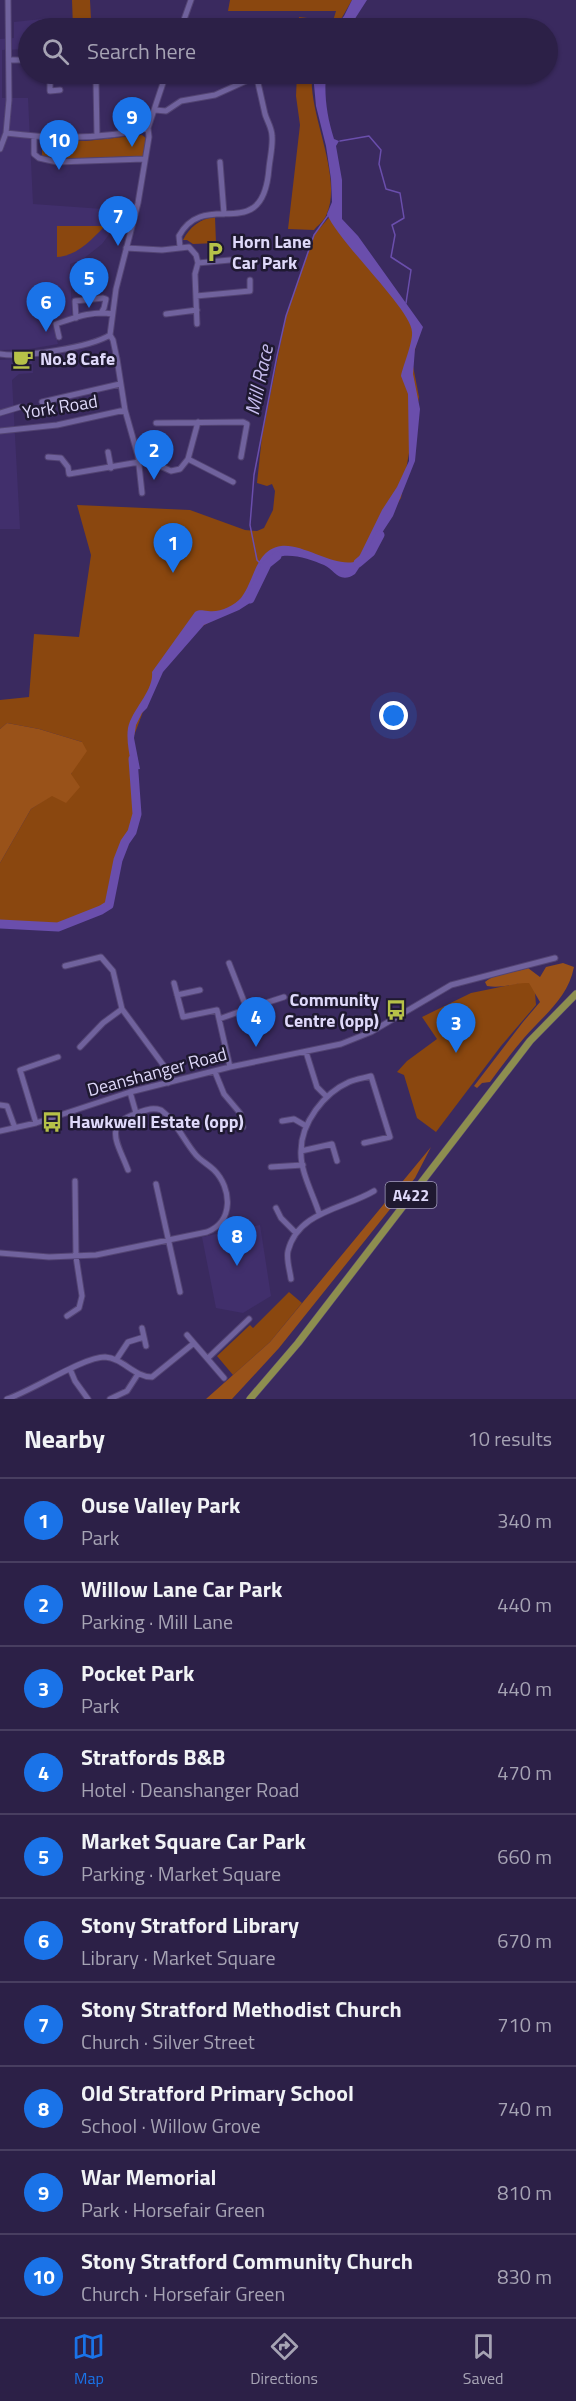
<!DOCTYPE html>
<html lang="en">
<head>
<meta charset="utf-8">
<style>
  body { margin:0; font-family:"Titillium Web",sans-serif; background:#34284e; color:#f1f3f6 }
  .you { position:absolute; left:394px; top:716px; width:21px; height:21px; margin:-15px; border:4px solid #fff; border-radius:50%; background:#1a73e8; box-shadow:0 0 0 9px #1a73e833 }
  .badge { display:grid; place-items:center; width:39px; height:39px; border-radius:50%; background:#1a73e8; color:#fff; font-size:20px; font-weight:700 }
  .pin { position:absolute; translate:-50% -50px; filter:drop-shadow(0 2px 3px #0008) }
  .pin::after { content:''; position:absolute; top:32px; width:21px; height:18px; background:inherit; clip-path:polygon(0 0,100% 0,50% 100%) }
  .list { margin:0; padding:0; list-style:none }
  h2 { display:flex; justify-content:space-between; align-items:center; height:78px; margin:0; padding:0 24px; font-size:26px }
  h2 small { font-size:20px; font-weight:400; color:#a6a3b4 }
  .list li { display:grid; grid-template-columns:39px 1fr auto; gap:18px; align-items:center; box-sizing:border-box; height:84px; padding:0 24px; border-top:2px solid #483e60 }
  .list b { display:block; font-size:22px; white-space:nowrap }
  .list p { margin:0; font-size:20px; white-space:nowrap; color:#a6a3b4 }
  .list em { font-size:20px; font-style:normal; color:#a6a3b4 }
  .icon { flex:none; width:33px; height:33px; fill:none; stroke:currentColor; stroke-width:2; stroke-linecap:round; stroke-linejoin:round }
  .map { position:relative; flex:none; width:576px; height:1399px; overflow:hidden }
  .search { position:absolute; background:#2c2047; box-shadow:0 2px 4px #0004; left:18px; right:18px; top:18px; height:66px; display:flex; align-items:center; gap:15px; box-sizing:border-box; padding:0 21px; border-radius:33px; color:#a6a3b4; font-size:22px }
  .sheet { height:918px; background:#2c2047 }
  nav { display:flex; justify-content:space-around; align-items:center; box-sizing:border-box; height:84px; border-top:2px solid #483e60; background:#2c2047; font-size:16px; color:#a6a3b4 }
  nav a { display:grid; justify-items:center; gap:3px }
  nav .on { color:#1a73e8 }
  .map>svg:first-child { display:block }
</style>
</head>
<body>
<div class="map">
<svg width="576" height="1399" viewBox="0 0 576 1399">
  <rect width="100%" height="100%" fill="#3a2a5f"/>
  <!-- built -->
  <path fill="#412f6c" d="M42,19v9h-14v21l-26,1v48h26l5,106 70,5 15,5 -5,15 -11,15 -19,15 -13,5 2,52 -20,5 6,23 -29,5 -29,1v-311l14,-1v-16z
    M32,358l1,15 -14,1 -7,6 8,149h-20v-169z
    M260,1225l11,71 -28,17 -27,-5 -14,-71z"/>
  <!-- green -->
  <path fill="#8a470f" d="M72,0h18l1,20 37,-2v10h-55z
    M230,0h122l-16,28h-37v-11l34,4 3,-10h-108z
    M297,74h15c-4,41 32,103 14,142 -2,5 -9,10 -12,14l-26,-1 12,-104 -4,-29z
    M142,135l4,3 -3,18 -86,3 -15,-2v-17l44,1z
    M331,215l90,111 -9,35 7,36 -18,101 -44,69 -81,-18 -8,3 -21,49 -48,27 -42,47 -24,63 4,69 -32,98 -22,14 -30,8 -40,-6 -13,1v-59l31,-54 21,-14 19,-21 11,-32 -43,-13 -32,-6 -7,6v-29l29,-3 5,-63 45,3 12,-82 -14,-50 113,5 55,20 12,1 7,-3 9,-18 2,-19 -3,-7 -5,2 -10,-3 5,-47 24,-120 28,-81z
    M215,217l1,26 -23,1 -6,-4h-4c7,-13 16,-21 32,-23z
    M57,226h48c-14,14 -28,30 -48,31z
    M534,980l2,25 -35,41 -65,86 -19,-14 -13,-43 -7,-3 10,-11 30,-22 -15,-22 49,-24z
    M289,1292l13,11 -32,39 -37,33 -16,-19 33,-31 3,3z"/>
  <!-- forest -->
  <path fill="#995219" d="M7,723l32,6 43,13 5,9 -16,23 9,13 -14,16 -14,-7 -21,13 -31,54v-134z
    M563,963l11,4c-6,31 -30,48 -50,71 -12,14 -23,29 -34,44l-8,1 -5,5 -3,-2 49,-64 17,-20 -11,-19c-13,-1 -26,6 -42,3l-2,-4c12,-10 29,-9 43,-14l12,9 6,-10z
    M431,1147l-16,31 -136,170 -47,51h-26l64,-57z"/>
  <!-- water -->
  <path fill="#6a4eac" d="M352,0h15l-18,28h-15l10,-12z
    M313,74h13c-2,22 1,43 8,65l5,2 -3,5 6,34v39l16,17 65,91 -8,22 -2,25 7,35 -5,52 -22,55 -38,58c-16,11 -21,-5 -31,-9 -16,-7 -43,-16 -57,-2 -12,12 -7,26 -14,38l-14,9 -35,15 -41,47 -16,36 -5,5 -6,12 -2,13 6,31 -8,1c-2,-14 -6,-29 -4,-42 4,-19 26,-37 24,-56l43,-60c6,-3 7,-1 13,-1 11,2 26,-5 33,-13 14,-18 14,-48 40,-52 22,-3 56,23 76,15l25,-51 15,-23 12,-26 -1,-67 -7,-18c2,-10 12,-34 11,-44 0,-22 -73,-89 -85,-118l5,-12 -1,-23 -5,-33 -10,-40z"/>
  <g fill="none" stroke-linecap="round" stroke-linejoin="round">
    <!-- stream -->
    <path stroke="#6a4eac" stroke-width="1.5" d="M340,141l29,-5 12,14 -2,14 7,25 14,4 4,25 -12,7 3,10 -4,22 20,13 -5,33
      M260,563l-3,-3 -7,-35 4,-50 23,-119 9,-40 28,-81 15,-21"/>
    <!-- river -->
    <path stroke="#6a4eac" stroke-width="9" d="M358,563l13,-11 9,-17
      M250,599l17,-35 10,-8
      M0,924l58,3 43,-17 8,-5 9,-45 7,-18 7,-10 5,-18 -4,-55"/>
    <!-- minor casing -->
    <g stroke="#534473" stroke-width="7">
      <path id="minor" d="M181,28l10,-28
        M9,60h19
        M50,74v17l10,-1
        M96,82l1,54
        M155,110l11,1 15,-10 34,-6 42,-19
        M148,128l18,-54
        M6,133c47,6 96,7 142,-5
        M34,136v18l5,4 18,4 87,-3
        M0,149l6,-16 3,-33 -1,-100
        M220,162l4,52
        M180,247l-1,-11c26,-49 84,12 90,-68 1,-10 4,-22 3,-32 0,-8 -5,-15 -7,-22 -3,-13 -6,-27 -9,-40
        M126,248l36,2 27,-3 7,8 2,8 -3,11 2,50
        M198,263l32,-3
        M196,296l54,-5v-11
        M166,314l31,-4
        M76,318l-1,-17 28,-3 3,1 -2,9 -3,5
        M110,335l3,5 4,19 8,51 13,46 4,37
        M59,337l-3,-13c18,-6 37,-14 56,-10
        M0,354c23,4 91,-7 110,-19l6,-46 22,-86 11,-66 -1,-9
        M42,402l78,-18
        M0,413l20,-6
        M156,423l87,-1 4,2 -6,33
        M0,431l57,-6 68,-15
        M108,452l3,16
        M138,456l33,15 9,-2 8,-10 10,-37
        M48,457l13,1 7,9 1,7 70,-12
        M188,459l45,23
        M65,966l36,-9 12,14 9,38 42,57 4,17
        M174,983l9,34 34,-7 13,57
        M177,995l23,-5
        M247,1009l37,-12
        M219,1019l28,-10 -18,-46
        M80,1047l23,-24 19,-14
        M306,1052l11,35 9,9
        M215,1072l9,22 16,19 3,14
        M130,1092l6,21
        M0,1105l7,1 8,22
        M282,1121l12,-2 12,7
        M36,1123l-16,-53 38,-13
        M0,1131l36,-8 94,-31 100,-25 111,-23 30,-12 80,-47 104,-27
        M301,1151l31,-7 5,17
        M271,1167l32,-2
        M156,1184l24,108
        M276,1208l5,10 15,15
        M319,1213c-6,-19 -19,-42 -18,-62 0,-28 23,-58 48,-69 7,-3 15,-4 22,-6l19,61 -26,6
        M0,1253l49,4 47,-2 111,-23c27,-10 25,-44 7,-62 -6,-6 -13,-9 -18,-15 -12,-14 -20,-34 -35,-45 -9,-3 -15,0 -24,3 -35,12 -19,30 -9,57
        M291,1279c-1,-8 -5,-20 -3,-28 10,-40 56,-42 86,-60
        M67,1316l12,-8 3,-12 -6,-39 -1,-76
        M142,1328l4,18
        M187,1335l37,43
        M208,1358l41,-39
        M116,1360l12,-18 16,-5
        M70,1369l5,12 13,18
        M7,1399c25,-8 76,-42 98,-42 18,1 29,20 47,20l42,-34
        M110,1399l17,-8 11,-17"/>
    </g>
    <!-- major casing -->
    <g stroke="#534473" stroke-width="8">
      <path id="major" d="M250,1399l48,-56 232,-302 46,-47"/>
    </g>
    <!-- minor -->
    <use href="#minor" stroke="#70629d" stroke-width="5"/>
    <!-- major -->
    <use href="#major" stroke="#8d8e4f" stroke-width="7"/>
  </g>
  <!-- icons -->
  <defs>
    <g id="parking-bare" transform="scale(1.62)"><path d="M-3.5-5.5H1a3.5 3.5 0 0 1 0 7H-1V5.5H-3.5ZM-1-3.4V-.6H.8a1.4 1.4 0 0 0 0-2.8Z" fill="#b6c148" stroke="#1f1931" stroke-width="2.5" paint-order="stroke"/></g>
    <g id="cafe-bare" transform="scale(1.62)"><path d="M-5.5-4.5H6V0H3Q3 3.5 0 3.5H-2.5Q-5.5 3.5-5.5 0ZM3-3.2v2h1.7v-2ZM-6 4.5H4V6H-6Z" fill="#b6c148" stroke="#1f1931" stroke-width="2.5" paint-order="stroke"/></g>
    <g id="bus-bare" transform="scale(1.62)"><path d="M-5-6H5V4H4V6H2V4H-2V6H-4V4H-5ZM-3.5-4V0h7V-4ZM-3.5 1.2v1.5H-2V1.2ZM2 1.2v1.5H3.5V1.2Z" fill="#b6c148" stroke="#1f1931" stroke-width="2.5" paint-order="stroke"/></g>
  </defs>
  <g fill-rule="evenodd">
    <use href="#parking-bare" x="215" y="252"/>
    <use href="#cafe-bare" x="23" y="359"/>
    <use href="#bus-bare" x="396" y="1010"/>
    <use href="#bus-bare" x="52" y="1122"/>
  </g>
  <g text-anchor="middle" stroke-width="5" stroke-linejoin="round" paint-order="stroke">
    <!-- shield labels -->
    <rect fill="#1f1931" stroke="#a59fbe" stroke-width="1.5" x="385.5" y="1182" width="51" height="26" rx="4.5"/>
    <g font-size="16" font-weight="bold" fill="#dfd9fa">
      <text x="411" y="1201">A422</text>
    </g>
    <!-- poi labels -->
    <g font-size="18" font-weight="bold" fill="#dfd9fa" stroke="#1f1931" text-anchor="start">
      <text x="232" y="248">Horn Lane<tspan x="232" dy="21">Car Park</tspan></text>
      <text x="40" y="365">No.8 Cafe</text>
      <text x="379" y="1006" text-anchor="end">Community<tspan x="379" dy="21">Centre (opp)</tspan></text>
      <text x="69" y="1128">Hawkwell Estate (opp)</text>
    </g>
    <!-- street labels -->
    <g font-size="18" fill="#dfd9fa" stroke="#1f1931">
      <text transform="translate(60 407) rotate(-9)" y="6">York Road</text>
      <text transform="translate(157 1072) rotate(-15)" y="6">Deanshanger Road</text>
    </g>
    <!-- water labels -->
    <g font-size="20" font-style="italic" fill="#c8bef0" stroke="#1f1931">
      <text transform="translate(259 380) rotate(-78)" y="7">Mill Race</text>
    </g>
  </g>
</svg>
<div class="you"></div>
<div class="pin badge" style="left:173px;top:573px">1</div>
<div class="pin badge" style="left:154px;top:480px">2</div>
<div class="pin badge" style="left:456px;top:1053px">3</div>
<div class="pin badge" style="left:256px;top:1047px">4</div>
<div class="pin badge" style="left:89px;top:308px">5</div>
<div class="pin badge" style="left:46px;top:332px">6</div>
<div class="pin badge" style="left:118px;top:246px">7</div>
<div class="pin badge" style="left:237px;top:1266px">8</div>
<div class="pin badge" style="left:132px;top:147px">9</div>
<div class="pin badge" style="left:59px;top:170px">10</div>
<div class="search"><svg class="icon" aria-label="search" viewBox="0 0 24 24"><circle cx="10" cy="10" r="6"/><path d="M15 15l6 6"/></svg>Search here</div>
</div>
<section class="sheet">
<h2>Nearby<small>10 results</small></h2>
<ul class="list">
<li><span class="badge">1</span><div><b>Ouse Valley Park</b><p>Park</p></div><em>340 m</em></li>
<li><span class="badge">2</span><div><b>Willow Lane Car Park</b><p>Parking · Mill Lane</p></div><em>440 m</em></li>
<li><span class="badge">3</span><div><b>Pocket Park</b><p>Park</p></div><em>440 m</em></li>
<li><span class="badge">4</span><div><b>Stratfords B&amp;B</b><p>Hotel · Deanshanger Road</p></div><em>470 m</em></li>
<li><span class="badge">5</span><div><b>Market Square Car Park</b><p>Parking · Market Square</p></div><em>660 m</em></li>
<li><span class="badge">6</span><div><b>Stony Stratford Library</b><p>Library · Market Square</p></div><em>670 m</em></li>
<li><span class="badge">7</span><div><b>Stony Stratford Methodist Church</b><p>Church · Silver Street</p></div><em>710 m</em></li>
<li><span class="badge">8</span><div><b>Old Stratford Primary School</b><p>School · Willow Grove</p></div><em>740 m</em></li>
<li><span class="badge">9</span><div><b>War Memorial</b><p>Park · Horsefair Green</p></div><em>810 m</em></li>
<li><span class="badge">10</span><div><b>Stony Stratford Community Church</b><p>Church · Horsefair Green</p></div><em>830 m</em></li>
</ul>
</section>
<nav>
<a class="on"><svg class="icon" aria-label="map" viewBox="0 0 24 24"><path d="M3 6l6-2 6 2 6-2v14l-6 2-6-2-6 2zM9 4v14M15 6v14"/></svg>Map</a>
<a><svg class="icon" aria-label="directions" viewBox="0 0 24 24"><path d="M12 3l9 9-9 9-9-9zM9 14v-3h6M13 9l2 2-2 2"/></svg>Directions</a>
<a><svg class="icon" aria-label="saved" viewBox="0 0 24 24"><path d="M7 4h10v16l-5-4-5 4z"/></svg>Saved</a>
</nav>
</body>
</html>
